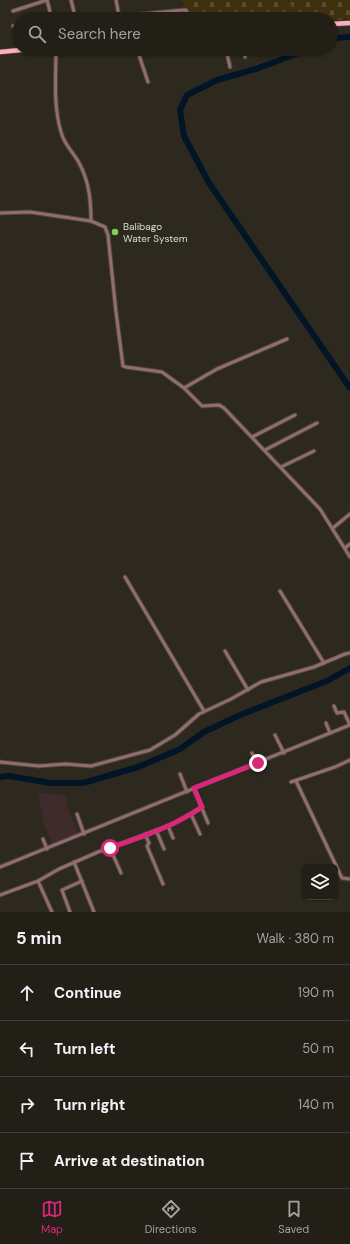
<!DOCTYPE html>
<meta charset="utf-8">
<style>
body{margin:0;font-family:"DM Sans",sans-serif;background:#2e2c24;color:#f1f3f6}
.controls{position:absolute;right:12px;bottom:12px;display:grid;overflow:hidden;border-radius:6px;box-shadow:0 1px 3px #0004}
.controls button{width:36px;height:36px;display:grid;place-items:center;padding:0;border:0;border-bottom:1px solid #3f3d36;background:#221f17;color:#f1f3f6;font:20px sans-serif}
.stop{position:absolute;width:12px;height:12px;margin:-9px;border:3px solid #db2777;border-radius:50%;background:#fff}
.stop.end{background:#db2777;border-color:#fff;box-shadow:0 1px 4px #0008}
.list{margin:0;padding:0;list-style:none}
h2{display:flex;justify-content:space-between;align-items:center;height:52px;margin:0;padding:0 16px;font-size:17px}
h2 small{font-size:13px;font-weight:400;color:#a2a2a1}
.list li{display:grid;grid-template-columns:26px 1fr auto;gap:12px;align-items:center;box-sizing:border-box;height:56px;padding:0 16px;border-top:1px solid #3f3d36}
.list b{display:block;font-size:15px;white-space:nowrap}
.list em{font-size:13px;font-style:normal;color:#a2a2a1}
.icon{flex:none;width:22px;height:22px;fill:none;stroke:currentColor;stroke-width:2;stroke-linecap:round;stroke-linejoin:round}
.map{position:relative;flex:none;width:350px;height:912px;overflow:hidden}
.search{position:absolute;background:#221f17;box-shadow:0 1px 3px #0004;left:12px;right:12px;top:12px;height:44px;display:flex;align-items:center;gap:10px;box-sizing:border-box;padding:0 14px;border-radius:22px;color:#a2a2a1;font-size:15px}
.sheet{height:276px;background:#221f17}
nav{display:flex;justify-content:space-around;align-items:center;box-sizing:border-box;height:56px;border-top:1px solid #3f3d36;background:#221f17;font-size:11px;color:#a2a2a1}
nav a{display:grid;justify-items:center;gap:2px}
nav .on{color:#db2777}
.map>svg:first-child{display:block}
.education{fill:#3f2b2b}
.cemetery{fill:url(#cemetery-stones)}
.lines{fill:none;stroke-linecap:round;stroke-linejoin:round}
.river{stroke:#011526;stroke-width:6}
.minor-casing{stroke:#49453c;stroke-width:5}
.primary-casing{stroke:#49453c;stroke-width:6}
.minor{stroke:#936c72;stroke-width:3}
.primary{stroke:#ffaebb;stroke-width:4.5}
.route{stroke:#db2777;stroke-width:5}
.poi-dot{fill:#86cf4b;stroke:#2d291f;stroke-width:1.5}
.labels{text-anchor:middle;stroke-width:3;stroke-linejoin:round;paint-order:stroke}
.poi-label{font-size:10px;fill:#dddad4;stroke:#2d291f;text-anchor:start}
</style>
<div class="map">
<svg width="350" height="912" viewBox="0 0 350 912">
<defs>
<pattern id="cemetery-stones" width="16" height="16" patternUnits="userSpaceOnUse"><rect width="16" height="16" fill="#3f310e"/><path d="M2 7V4a2 2 0 0 1 4 0v3zM10 15v-3a2 2 0 0 1 4 0v3z" fill="#5a4e30"/></pattern>
</defs>
<rect width="100%" height="100%" fill="#2d291f"/>
<!-- education -->
<path class="education" d="M 40,793 L 66,795 L 68,809 L 78,834 L 52,844 L 44,823 L 38,796 Z"/>
<!-- cemetery -->
<g class="cemetery">
<path d="M 182,0 L 288,0 L 296,19 L 189,19 Z"/>
<path d="M 289,0 L 350,0 L 350,19 L 331,20 L 331,19 L 297,19 Z"/>
</g>
<g class="lines">
<!-- river -->
<g class="river">
<path d="M 331,40 L 335,38 L 350,37"/>
<path d="M 309,49 L 256,69 L 217,80 L 187,95 L 180,110 L 184,136 L 209,183 L 350,388"/>
<path d="M 0,777 L 9,776 L 51,783 L 83,783 L 138,767 L 180,749 L 204,732 L 240,715 L 327,681 L 350,668"/>
</g>
<defs>
<g id="minor">
<path d="M 47,0 L 51,16"/>
<path d="M 71,0 L 74,12 L 73,19"/>
<path d="M 116,0 L 119,16"/>
<path d="M 13,11 L 47,0"/>
<path d="M 40,19 C 49,16 55,14 64,19"/>
<path d="M 88,19 L 184,10 L 186,10 L 189,19"/>
<path d="M 13,26 L 19,25"/>
<path d="M 56,49 C 56,77 53,105 61,132 C 64,144 72,151 78,161 C 89,180 91,200 91,221"/>
<path d="M 137,49 L 148,82"/>
<path d="M 226,49 L 230,67"/>
<path d="M 244,49 L 245,57"/>
<path d="M 0,213 L 30,212 L 91,221 L 105,227 L 108,235 L 116,312 L 123,366 L 126,367 L 162,372 L 184,388 L 202,406 L 219,405 L 224,408 L 320,509 L 350,557"/>
<path d="M 184,388 L 217,369 L 287,339"/>
<path d="M 252,437 L 295,415"/>
<path d="M 265,450 L 317,423"/>
<path d="M 281,467 L 314,451"/>
<path d="M 333,528 L 350,514"/>
<path d="M 345,548 L 350,544"/>
<path d="M 125,577 L 204,711"/>
<path d="M 280,591 L 324,663"/>
<path d="M 225,651 L 248,690"/>
<path d="M 334,706 L 337,713 L 344,712 L 350,725"/>
<path d="M 326,723 L 330,733"/>
<path d="M 275,735 L 284,753"/>
<path d="M 252,753 L 258,763"/>
<path d="M 0,762 L 39,766 L 65,764 L 91,766 L 150,750 L 175,735 L 199,714 L 231,699 L 261,682 L 314,667 L 345,654 L 350,653"/>
<path d="M 180,774 L 187,792"/>
<path d="M 296,781 L 341,876 L 342,878 L 350,879"/>
<path d="M 291,782 L 335,767 L 350,760"/>
<path d="M 194,789 L 208,823"/>
<path d="M 77,814 L 84,834"/>
<path d="M 191,814 L 200,834"/>
<path d="M 168,826 L 173,838"/>
<path d="M 156,830 L 164,849"/>
<path d="M 145,834 L 149,843 L 147,846 L 163,884"/>
<path d="M 43,839 L 47,849"/>
<path d="M 110,848 L 121,873"/>
<path d="M 74,862 L 94,912"/>
<path d="M 0,867 L 350,725"/>
<path d="M 38,881 L 52,912"/>
<path d="M 0,895 L 38,881 L 59,869 L 98,852 L 173,824 L 202,807"/>
<path d="M 70,912 L 62,890 L 82,881"/>
</g>
<g id="primary">
<path d="M 331,24 L 350,23"/>
<path d="M 0,52 L 31,49"/>
</g>
</defs>
<!-- minor casing -->
<use href="#minor" class="minor-casing"/>
<!-- primary casing -->
<use href="#primary" class="primary-casing"/>
<!-- minor -->
<use href="#minor" class="minor"/>
<!-- primary -->
<use href="#primary" class="primary"/>
</g>
<g class="lines">
<!-- route -->
<path class="route" d="M 110,848 C 141,837 175,826 202,807 L 194,788 L 258,763"/>
</g>
<!-- markers -->
<circle class="poi-dot" cx="115" cy="232" r="4"/>
<g class="labels">
<!-- poi labels -->
<g class="poi-label">
<text x="123" y="230">Balibago<tspan x="123" dy="12">Water System</tspan></text>
</g>
</g>
</svg>
<div class="controls">
<button><svg class="icon" aria-label="layers" viewBox="0 0 24 24"><path d="M12 4l9 5-9 5-9-5zM3 14l9 5 9-5"/></svg></button>
</div>
<div class="stop" style="left:110px;top:848px"></div>
<div class="stop end" style="left:258px;top:763px"></div>
<div class="search"><svg class="icon" aria-label="search" viewBox="0 0 24 24"><circle cx="10" cy="10" r="6"/><path d="M15 15l6 6"/></svg>Search here</div>
</div>
<section class="sheet">
<h2>5 min<small>Walk · 380 m</small></h2>
<ul class="list">
<li><svg class="icon" aria-label="ahead" viewBox="0 0 24 24"><path d="M12 20V5M6 11l6-6 6 6"/></svg><div><b>Continue</b></div><em>190 m</em></li>
<li><svg class="icon" aria-label="left" viewBox="0 0 24 24"><path d="M17 20v-9H6M10 6l-5 5 5 5"/></svg><div><b>Turn left</b></div><em>50 m</em></li>
<li><svg class="icon" aria-label="right" viewBox="0 0 24 24"><path d="M7 20v-9h11M14 6l5 5-5 5"/></svg><div><b>Turn right</b></div><em>140 m</em></li>
<li><svg class="icon" aria-label="arrive" viewBox="0 0 24 24"><path d="M6 21V4h12l-3 4 3 4H6"/></svg><div><b>Arrive at destination</b></div></li>
</ul>
</section>
<nav>
<a class="on"><svg class="icon" aria-label="map" viewBox="0 0 24 24"><path d="M3 6l6-2 6 2 6-2v14l-6 2-6-2-6 2zM9 4v14M15 6v14"/></svg>Map</a>
<a><svg class="icon" aria-label="directions" viewBox="0 0 24 24"><path d="M12 3l9 9-9 9-9-9zM9 14v-3h6M13 9l2 2-2 2"/></svg>Directions</a>
<a><svg class="icon" aria-label="saved" viewBox="0 0 24 24"><path d="M7 4h10v16l-5-4-5 4z"/></svg>Saved</a>
</nav>
